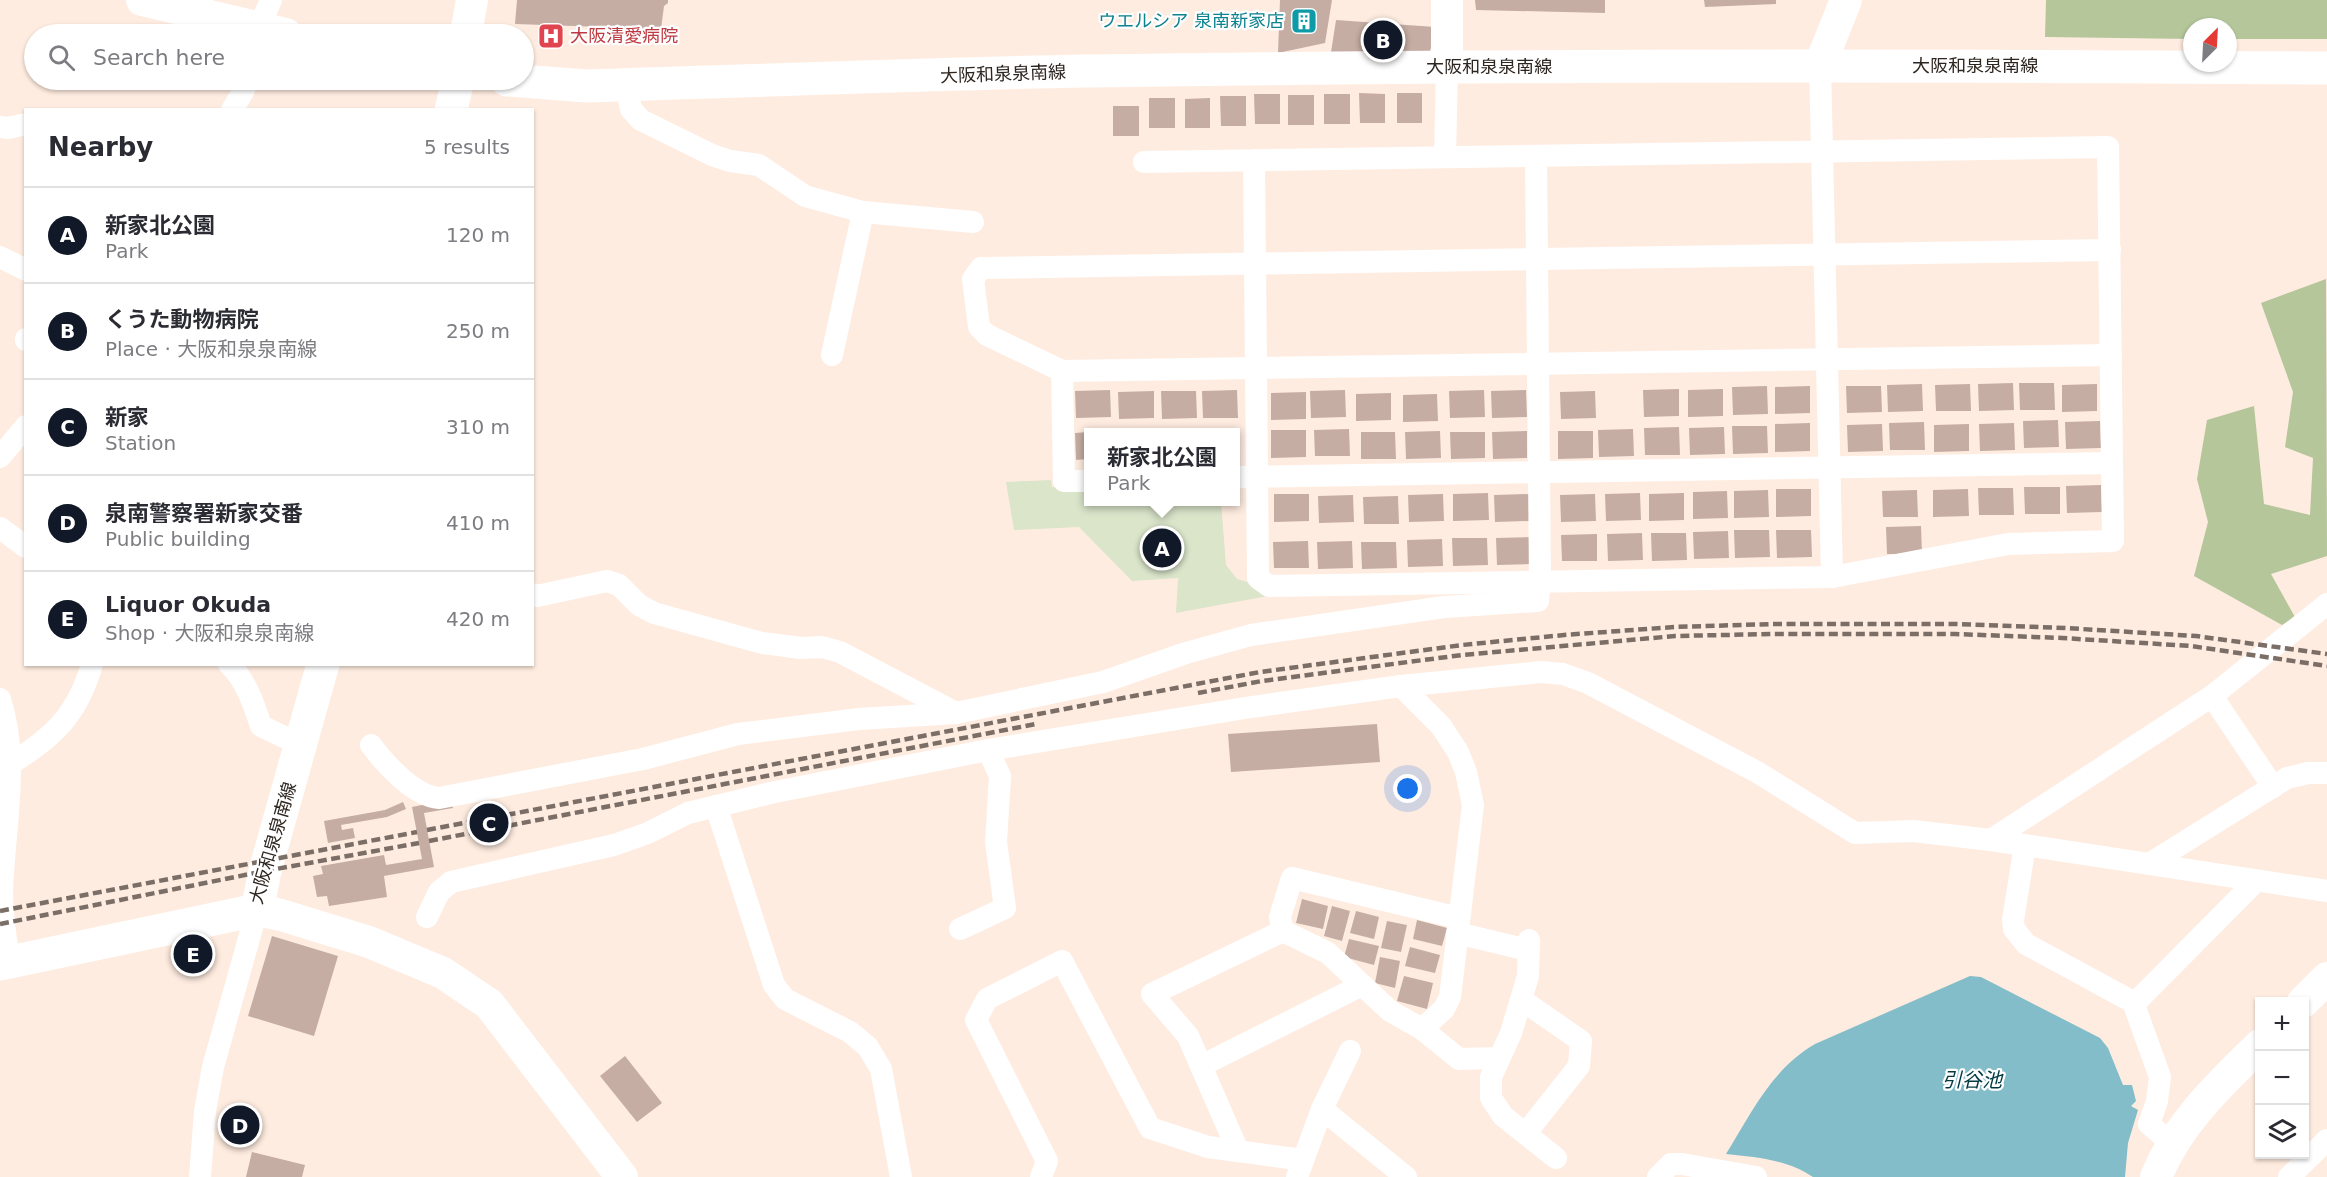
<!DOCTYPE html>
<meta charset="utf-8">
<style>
body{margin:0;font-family:"DejaVu Sans","Noto Sans JP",sans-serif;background:#f2f2f3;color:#2b2b33}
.controls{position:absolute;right:18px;bottom:18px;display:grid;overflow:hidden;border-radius:0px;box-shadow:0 2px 4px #0004}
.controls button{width:54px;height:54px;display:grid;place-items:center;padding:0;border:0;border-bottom:2px solid #e1e1e2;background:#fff;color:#2b2b33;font:30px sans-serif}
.compass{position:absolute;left:2183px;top:18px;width:54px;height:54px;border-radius:50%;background:#fff;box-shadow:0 2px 4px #0004;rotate:24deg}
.you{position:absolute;left:1408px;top:789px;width:21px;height:21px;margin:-15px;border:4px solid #fff;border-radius:50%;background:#1a73e8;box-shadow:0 0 0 9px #1a73e833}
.badge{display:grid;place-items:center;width:39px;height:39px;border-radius:50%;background:#111827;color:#fff;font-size:20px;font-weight:700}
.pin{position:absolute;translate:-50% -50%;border:3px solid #fff;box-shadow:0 2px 6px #0006}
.popup{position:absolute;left:1084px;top:428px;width:156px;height:78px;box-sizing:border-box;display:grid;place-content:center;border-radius:0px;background:#fff;filter:drop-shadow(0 2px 4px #0005);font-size:20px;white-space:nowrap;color:#7c7c81}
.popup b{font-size:22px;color:#2b2b33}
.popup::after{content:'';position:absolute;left:50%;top:100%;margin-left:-12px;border:12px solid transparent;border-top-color:#fff}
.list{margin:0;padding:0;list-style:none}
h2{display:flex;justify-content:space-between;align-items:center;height:78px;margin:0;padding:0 24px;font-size:26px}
h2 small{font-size:20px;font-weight:400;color:#7c7c81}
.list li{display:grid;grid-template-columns:39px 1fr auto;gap:18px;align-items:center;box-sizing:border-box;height:96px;padding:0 24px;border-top:2px solid #e1e1e2}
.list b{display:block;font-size:22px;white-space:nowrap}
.list p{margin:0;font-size:20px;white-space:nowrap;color:#7c7c81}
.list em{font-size:20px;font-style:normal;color:#7c7c81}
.icon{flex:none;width:33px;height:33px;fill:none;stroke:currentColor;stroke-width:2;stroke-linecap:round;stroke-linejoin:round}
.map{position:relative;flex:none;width:2327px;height:1177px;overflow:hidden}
.search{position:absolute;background:#fff;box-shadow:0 2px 4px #0004;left:24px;top:24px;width:510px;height:66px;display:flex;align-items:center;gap:15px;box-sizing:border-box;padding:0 21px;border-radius:33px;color:#7c7c81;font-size:22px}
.panel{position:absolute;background:#fff;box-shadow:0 2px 4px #0004;left:24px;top:108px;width:510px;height:558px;border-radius:0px}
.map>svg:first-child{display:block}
.green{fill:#dae5ca}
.forest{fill:#b4c69a}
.water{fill:#82bdc9}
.building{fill:#c5ada3}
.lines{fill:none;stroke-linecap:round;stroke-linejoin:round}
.street{stroke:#fff;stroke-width:22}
.secondary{stroke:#fff;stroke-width:32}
.primary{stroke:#fff;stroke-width:33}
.rail{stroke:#7a6e66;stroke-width:4.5;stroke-dasharray:9 4.5;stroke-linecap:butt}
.labels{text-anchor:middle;stroke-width:4.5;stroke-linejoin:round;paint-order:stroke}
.culture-label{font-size:18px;fill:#0d838f;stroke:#fefefe;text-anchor:end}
.health-label{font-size:18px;fill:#be3a42;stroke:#fefefe;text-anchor:start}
.street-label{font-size:18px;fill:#2d251f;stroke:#fefefe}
.water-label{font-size:20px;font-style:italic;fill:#003942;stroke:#fefefe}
</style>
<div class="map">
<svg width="2327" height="1177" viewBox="0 0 2327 1177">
<rect width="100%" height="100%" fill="#ffece0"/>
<!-- green -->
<path class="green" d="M 1051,480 L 1052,487 L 1088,487 L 1088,502 L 1221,502 L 1226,565 L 1237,579 L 1284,593 L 1176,613 L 1178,578 L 1132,581 L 1079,527 L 1014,530 L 1006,482 Z"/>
<!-- forest -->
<g class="forest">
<path d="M 2046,0 L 2327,0 L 2327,39 L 2228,39 L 2228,27 L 2192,27 L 2192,39 L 2045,37 Z"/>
<path d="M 2326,279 L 2327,556 L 2271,574 L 2295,617 L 2282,625 L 2194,576 L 2208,522 L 2197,479 L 2207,420 L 2254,406 L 2264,504 L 2310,515 L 2313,458 L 2285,447 L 2293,392 L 2261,303 Z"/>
</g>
<!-- water -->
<path class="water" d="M 1970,976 L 1981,977 L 2100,1038 L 2108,1048 L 2123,1085 L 2132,1085 L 2136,1101 L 2131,1106 L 2138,1110 L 2128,1143 L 2125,1177 L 1813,1177 C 1788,1160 1757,1157 1726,1154 C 1752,1112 1771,1070 1815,1044 Z"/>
<!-- building -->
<g class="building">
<path d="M 517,0 L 668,0 L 668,3 L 664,6 L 661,29 L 515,24 Z"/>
<path d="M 1280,0 L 1332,0 L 1325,43 L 1278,53 Z"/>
<path d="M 1475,0 L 1605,0 L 1605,13 L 1476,10 Z"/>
<path d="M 1704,0 L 1776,0 L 1776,4 L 1705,7 Z"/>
<path d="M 1336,20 L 1435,27 L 1430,52 L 1331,52 Z"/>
<path d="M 1359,93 L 1385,94 L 1385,123 L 1360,123 Z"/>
<rect x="1397" y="93" width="25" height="30"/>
<path d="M 1254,94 L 1280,94 L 1280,124 L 1255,124 Z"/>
<rect x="1324" y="94" width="26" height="30"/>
<rect x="1288" y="95" width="26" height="30"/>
<path d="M 1220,96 L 1246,96 L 1246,126 L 1221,126 Z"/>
<rect x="1149" y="98" width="26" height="30"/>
<path d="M 1210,98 L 1210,128 L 1185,128 L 1185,99 Z"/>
<rect x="1113" y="106" width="26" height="30"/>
<path d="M 2013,383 L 2014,410 L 1979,411 L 1978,384 Z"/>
<path d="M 2019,383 L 2054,383 L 2055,410 L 2020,410 Z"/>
<path d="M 1922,384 L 1923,411 L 1888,412 L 1887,385 Z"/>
<path d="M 1970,384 L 1971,411 L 1936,411 L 1935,385 Z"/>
<path d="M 2097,384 L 2097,411 L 2062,412 L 2062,385 Z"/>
<path d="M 1767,386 L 1768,414 L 1733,415 L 1732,387 Z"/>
<path d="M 1810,386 L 1810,413 L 1775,414 L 1775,387 Z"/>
<path d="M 1846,386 L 1881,386 L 1882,412 L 1847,413 Z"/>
<path d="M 1679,389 L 1679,416 L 1644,417 L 1643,390 Z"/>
<path d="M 1723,389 L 1723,416 L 1688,417 L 1688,390 Z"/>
<path d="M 1110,390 L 1111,417 L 1076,418 L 1075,391 Z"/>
<path d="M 1237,390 L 1238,418 L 1203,418 L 1202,391 Z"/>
<path d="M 1345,390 L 1346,417 L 1311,418 L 1310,391 Z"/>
<path d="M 1484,390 L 1485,417 L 1450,418 L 1449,391 Z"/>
<path d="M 1526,390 L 1527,417 L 1492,418 L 1491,391 Z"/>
<path d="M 1154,391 L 1154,418 L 1119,419 L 1118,392 Z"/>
<path d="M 1161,391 L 1196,391 L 1197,418 L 1162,419 Z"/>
<path d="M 1595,391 L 1596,418 L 1561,419 L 1560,392 Z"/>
<path d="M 1306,392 L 1306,419 L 1271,420 L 1271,393 Z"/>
<path d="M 1391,393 L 1391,420 L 1356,421 L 1356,394 Z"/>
<path d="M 1437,394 L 1438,421 L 1403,422 L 1403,395 Z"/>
<path d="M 2058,420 L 2059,447 L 2024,448 L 2023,421 Z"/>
<path d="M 2100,421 L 2101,448 L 2066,449 L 2065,422 Z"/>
<path d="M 1924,422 L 1925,450 L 1890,450 L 1889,423 Z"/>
<path d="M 1810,423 L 1810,451 L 1775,452 L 1775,424 Z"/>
<path d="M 2014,423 L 2015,450 L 1980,451 L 1979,424 Z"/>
<path d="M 1882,424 L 1883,451 L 1848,452 L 1847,425 Z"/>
<path d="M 1969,424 L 1969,451 L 1934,452 L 1934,425 Z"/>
<path d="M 1732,426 L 1767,426 L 1768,453 L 1733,454 Z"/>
<path d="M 1679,427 L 1680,455 L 1645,455 L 1644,428 Z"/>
<path d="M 1724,427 L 1725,454 L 1690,455 L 1689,428 Z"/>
<path d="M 1349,429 L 1350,456 L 1315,456 L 1314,430 Z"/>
<path d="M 1633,429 L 1634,456 L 1599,457 L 1598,430 Z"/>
<path d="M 1271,430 L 1306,430 L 1306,457 L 1271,458 Z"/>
<path d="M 1440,431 L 1441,458 L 1406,459 L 1405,432 Z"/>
<path d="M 1527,431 L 1527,458 L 1493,459 L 1492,432 Z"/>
<path d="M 1558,431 L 1593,431 L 1593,458 L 1558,459 Z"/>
<path d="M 1088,432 L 1088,459 L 1076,460 L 1075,433 Z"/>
<path d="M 1361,432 L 1395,432 L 1396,459 L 1361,459 Z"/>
<path d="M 1450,432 L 1485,432 L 1485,458 L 1451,459 Z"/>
<path d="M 2101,485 L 2102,512 L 2067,513 L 2066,486 Z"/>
<path d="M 2024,487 L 2060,487 L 2060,514 L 2025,514 Z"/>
<path d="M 1978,488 L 2013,488 L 2014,515 L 1979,515 Z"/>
<path d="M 1776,489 L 1811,489 L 1811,516 L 1776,517 Z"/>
<path d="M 1968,489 L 1969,516 L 1933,517 L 1933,490 Z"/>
<path d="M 1768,490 L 1769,517 L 1734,518 L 1734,491 Z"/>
<path d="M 1917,490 L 1918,517 L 1883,517 L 1882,491 Z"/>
<path d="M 1727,491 L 1728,518 L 1693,519 L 1693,492 Z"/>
<path d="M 1488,493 L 1489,520 L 1453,521 L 1453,494 Z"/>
<path d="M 1640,493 L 1641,520 L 1606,521 L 1605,494 Z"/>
<path d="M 1684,493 L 1684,520 L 1649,521 L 1649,494 Z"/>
<path d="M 1274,494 L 1309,494 L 1309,521 L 1274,522 Z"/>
<path d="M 1443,494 L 1444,521 L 1409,522 L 1408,495 Z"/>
<path d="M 1530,494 L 1530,521 L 1495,522 L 1494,495 Z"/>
<path d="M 1595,494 L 1596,521 L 1561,522 L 1560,495 Z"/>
<path d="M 1353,495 L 1354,522 L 1319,523 L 1318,496 Z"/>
<path d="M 1398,496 L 1399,524 L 1364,524 L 1363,497 Z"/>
<path d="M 1921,526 L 1922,554 L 1887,554 L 1886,527 Z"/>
<path d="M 1734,530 L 1769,530 L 1770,557 L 1735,558 Z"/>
<path d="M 1776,530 L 1811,530 L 1812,557 L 1777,558 Z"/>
<path d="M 1728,531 L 1729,558 L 1694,559 L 1693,532 Z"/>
<path d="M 1642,533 L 1643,560 L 1608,561 L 1607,534 Z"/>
<path d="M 1651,533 L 1686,533 L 1687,560 L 1652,561 Z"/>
<path d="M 1597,534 L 1597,561 L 1562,561 L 1561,535 Z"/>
<path d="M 1531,537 L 1531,564 L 1497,565 L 1496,538 Z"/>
<path d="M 1452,538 L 1487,538 L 1488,565 L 1453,566 Z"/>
<path d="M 1442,539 L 1443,566 L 1408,567 L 1407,540 Z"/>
<path d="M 1308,541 L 1309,568 L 1274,568 L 1273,542 Z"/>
<path d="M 1352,541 L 1353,568 L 1318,569 L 1317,542 Z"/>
<path d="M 1361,542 L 1396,542 L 1397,568 L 1362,569 Z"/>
<path d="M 1377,724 L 1380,762 L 1231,772 L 1228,734 Z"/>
<path d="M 452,799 L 453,808 L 424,813 L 434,867 L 384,876 L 387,897 L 329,906 L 327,896 L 317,897 L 313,876 L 323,874 L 321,866 L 384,855 L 386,865 L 422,859 L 412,807 Z"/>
<path d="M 403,802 L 406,809 L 387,817 L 341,825 L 342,830 L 353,828 L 355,838 L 328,843 L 324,821 L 385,810 Z"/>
<path d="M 1302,899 L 1328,906 L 1323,929 L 1296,923 Z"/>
<path d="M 1332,906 L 1350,911 L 1342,941 L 1324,936 Z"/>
<path d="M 1356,911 L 1379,917 L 1374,939 L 1350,933 Z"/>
<path d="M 1417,920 L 1447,928 L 1442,946 L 1413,939 Z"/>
<path d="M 1387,921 L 1407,925 L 1401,952 L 1381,948 Z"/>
<path d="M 272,936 L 338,956 L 314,1036 L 248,1016 Z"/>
<path d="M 1349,939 L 1379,946 L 1374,965 L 1344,957 Z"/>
<path d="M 1410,947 L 1440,955 L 1435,973 L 1405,966 Z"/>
<path d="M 1380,957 L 1400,961 L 1395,988 L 1375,983 Z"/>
<path d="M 1404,976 L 1433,983 L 1427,1009 L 1397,1001 Z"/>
<path d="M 625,1056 L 662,1103 L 637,1122 L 600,1076 Z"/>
<path d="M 252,1152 L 305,1165 L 302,1177 L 246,1177 Z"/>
</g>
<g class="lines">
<!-- street -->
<g class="street">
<path d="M 256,34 L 271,0"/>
<path d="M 1820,65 L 1832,577"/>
<path d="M 626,85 L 631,109 L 641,120 L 712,155 L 730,161 L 759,165 L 805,196 L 863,212 L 973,222"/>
<path d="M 232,110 L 244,90 L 246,80"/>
<path d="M 0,127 L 8,128 L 26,124"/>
<path d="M 1445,157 L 1447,67"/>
<path d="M 1144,162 L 2108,147 L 2113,541 L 2008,544 L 1832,577 L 1269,586 L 1258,578 L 1254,160"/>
<path d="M 2110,250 L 981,268 L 973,279 L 979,327 L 987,335 L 1062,371 L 2111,355"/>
<path d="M 0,257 L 26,270"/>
<path d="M 26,339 L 26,340"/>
<path d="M 832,355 L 863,212"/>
<path d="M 1062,371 L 1064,481 L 1088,481"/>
<path d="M 0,457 L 26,426"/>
<path d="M 1236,477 L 2112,463"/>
<path d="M 0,528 L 26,547"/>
<path d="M 532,594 L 537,596 L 607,581 L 619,585 L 639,605 L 654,613 L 762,643 L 801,648 L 822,647 L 840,652 L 956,713"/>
<path d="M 229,664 C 246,680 254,705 261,726 L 301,745"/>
<path d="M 1401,686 L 1441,726 L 1458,752 L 1466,772 L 1473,805 L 1450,997 L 1444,1009 L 1422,1029"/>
<path d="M 2212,696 L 2273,787"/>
<path d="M 0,699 C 20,762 4,828 2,892 C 2,915 6,939 9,962"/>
<path d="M 371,745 C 386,765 414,796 439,798 L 643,759 L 738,734 L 859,719 L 956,713 L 1103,682 L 1186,653 L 1251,635 L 1444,607 L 1538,601 L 1540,581 L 1536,156"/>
<path d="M 10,764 C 53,738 78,714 92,664"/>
<path d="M 716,806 L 774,985 L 785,999 L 850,1032 L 868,1047 L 881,1069 L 901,1177"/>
<path d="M 1991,840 L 2212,696 L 2327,604"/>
<path d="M 2025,845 L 2013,920 L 2014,929 L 2026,944 L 2133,1002 L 2160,1077 L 2157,1101 L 2149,1124 L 2172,1144"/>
<path d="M 2149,864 L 2287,778 L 2308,773 L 2327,773"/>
<path d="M 427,917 L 439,892 L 451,882 L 614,845 L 648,833 L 688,813 L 775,792 L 988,750 L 1245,708 L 1401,686 L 1541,672 L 1563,674 L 1588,683 L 1757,772 L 1855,833 L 1913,831 L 1991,840 L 2327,891"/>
<path d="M 960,929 L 1005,908 L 996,842 L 1000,776 L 988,750"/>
<path d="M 1283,931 L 1280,917 L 1292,878 L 1459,918"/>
<path d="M 1457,933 L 1528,950"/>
<path d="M 1529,940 L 1528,976 L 1511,1033 L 1491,1077 L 1491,1098 L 1503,1116 L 1556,1158"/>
<path d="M 1522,1000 L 1581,1041 L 1579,1066 L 1526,1133"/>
<path d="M 2134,1004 L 2256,881"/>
<path d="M 1201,1066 L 1362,985"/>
<path d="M 1322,1109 L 1406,1177"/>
<path d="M 1238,1151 L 1188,1036 L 1152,994 L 1283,931 L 1328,953 L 1390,1011 L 1422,1029 L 1459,1059 L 1498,1058"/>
<path d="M 200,1177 L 205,1111 L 213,1067 L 257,910"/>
<path d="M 1041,1177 L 1047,1161 L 976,1020 L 987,999 L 1062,961 L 1150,1128 L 1208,1147 L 1303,1160"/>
<path d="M 1297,1177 L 1322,1109 L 1350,1051"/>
<path d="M 1658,1177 L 1671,1164 L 1682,1164 L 1756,1177"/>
<path d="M 2289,1177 L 2327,1140"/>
</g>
<!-- secondary -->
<g class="secondary">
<path d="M 142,0 L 286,34"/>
<path d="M 1447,0 L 1447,67"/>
<path d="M 466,34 L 472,0"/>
<path d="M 1820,65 L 1846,0"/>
<path d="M 257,910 L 281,915 L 369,942 L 443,973 L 489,1004 L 622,1177"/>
<path d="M 2303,1002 L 2327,978"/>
<path d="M 2156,1177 C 2178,1123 2219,1085 2260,1045"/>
</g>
<!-- primary -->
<g class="primary">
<path d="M 507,80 L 587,86 C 753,81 919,74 1086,71 C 1499,65 1913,65 2327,68"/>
<path d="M 451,110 L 458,80"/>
<path d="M 0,964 L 257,910 L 265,871 L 323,664"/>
</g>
<!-- rail -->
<g class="rail">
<path d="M 1198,693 L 1262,681 L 1462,655 L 1675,636 L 1774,634 L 1955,634 L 2062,638 L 2191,646 L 2327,666"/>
<path d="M 427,830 L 1260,672 L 1462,645 L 1564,635 L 1674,627 L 1773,624 L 1955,624 L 2065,628 L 2196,636 L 2327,654"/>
<path d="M 429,841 L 1036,724"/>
<path d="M 0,911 L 417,832"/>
<path d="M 0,924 L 265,871 L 419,843"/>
</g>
</g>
<!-- icons -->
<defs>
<symbol id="building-square" viewBox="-11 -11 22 22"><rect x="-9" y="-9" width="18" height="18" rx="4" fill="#0f9aa8" stroke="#fefefe"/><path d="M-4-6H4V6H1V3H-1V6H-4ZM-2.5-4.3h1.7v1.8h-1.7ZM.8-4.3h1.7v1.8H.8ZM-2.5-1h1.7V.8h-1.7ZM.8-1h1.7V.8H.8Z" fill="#fff"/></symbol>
<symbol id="hospital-square" viewBox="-11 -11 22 22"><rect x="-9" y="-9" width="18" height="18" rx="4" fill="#e0444e" stroke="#fefefe"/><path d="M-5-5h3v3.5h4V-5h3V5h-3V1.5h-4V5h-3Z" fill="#fff"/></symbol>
</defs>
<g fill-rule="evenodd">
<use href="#building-square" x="1289" y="6" width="30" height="30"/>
<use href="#hospital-square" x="536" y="21" width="30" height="30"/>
</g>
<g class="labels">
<!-- culture labels -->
<g class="culture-label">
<text x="1284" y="27">ウエルシア 泉南新家店</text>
</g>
<!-- health labels -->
<g class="health-label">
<text x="570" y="42">大阪清愛病院</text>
</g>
<!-- street labels -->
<g class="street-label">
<text x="1975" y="72">大阪和泉泉南線</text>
<text x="1489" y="73">大阪和泉泉南線</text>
<text transform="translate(1003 74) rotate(-2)" y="6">大阪和泉泉南線</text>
<text transform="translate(273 843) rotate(-74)" y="6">大阪和泉泉南線</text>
</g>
<!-- water labels -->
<g class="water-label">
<text x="1972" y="1087">引谷池</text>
</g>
</g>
</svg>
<div class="controls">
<button>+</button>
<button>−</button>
<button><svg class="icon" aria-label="layers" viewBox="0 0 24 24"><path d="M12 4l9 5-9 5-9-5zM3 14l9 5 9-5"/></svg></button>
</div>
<svg class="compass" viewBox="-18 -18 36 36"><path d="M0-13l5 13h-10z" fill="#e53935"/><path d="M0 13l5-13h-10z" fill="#7c7c81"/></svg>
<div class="you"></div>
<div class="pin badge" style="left:1162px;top:548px">A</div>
<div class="popup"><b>新家北公園</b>Park</div>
<div class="pin badge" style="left:1383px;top:40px">B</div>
<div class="pin badge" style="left:489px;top:823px">C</div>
<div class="pin badge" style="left:240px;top:1125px">D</div>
<div class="pin badge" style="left:193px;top:954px">E</div>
<div class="search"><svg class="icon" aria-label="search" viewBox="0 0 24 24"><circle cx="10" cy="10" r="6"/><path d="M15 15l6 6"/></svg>Search here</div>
<section class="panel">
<h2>Nearby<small>5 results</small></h2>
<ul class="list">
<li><span class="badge">A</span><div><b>新家北公園</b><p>Park</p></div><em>120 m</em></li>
<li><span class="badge">B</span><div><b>くうた動物病院</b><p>Place · 大阪和泉泉南線</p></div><em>250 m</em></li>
<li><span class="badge">C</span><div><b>新家</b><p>Station</p></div><em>310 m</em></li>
<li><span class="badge">D</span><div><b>泉南警察署新家交番</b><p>Public building</p></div><em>410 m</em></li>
<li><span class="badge">E</span><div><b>Liquor Okuda</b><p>Shop · 大阪和泉泉南線</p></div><em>420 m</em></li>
</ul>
</section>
</div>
